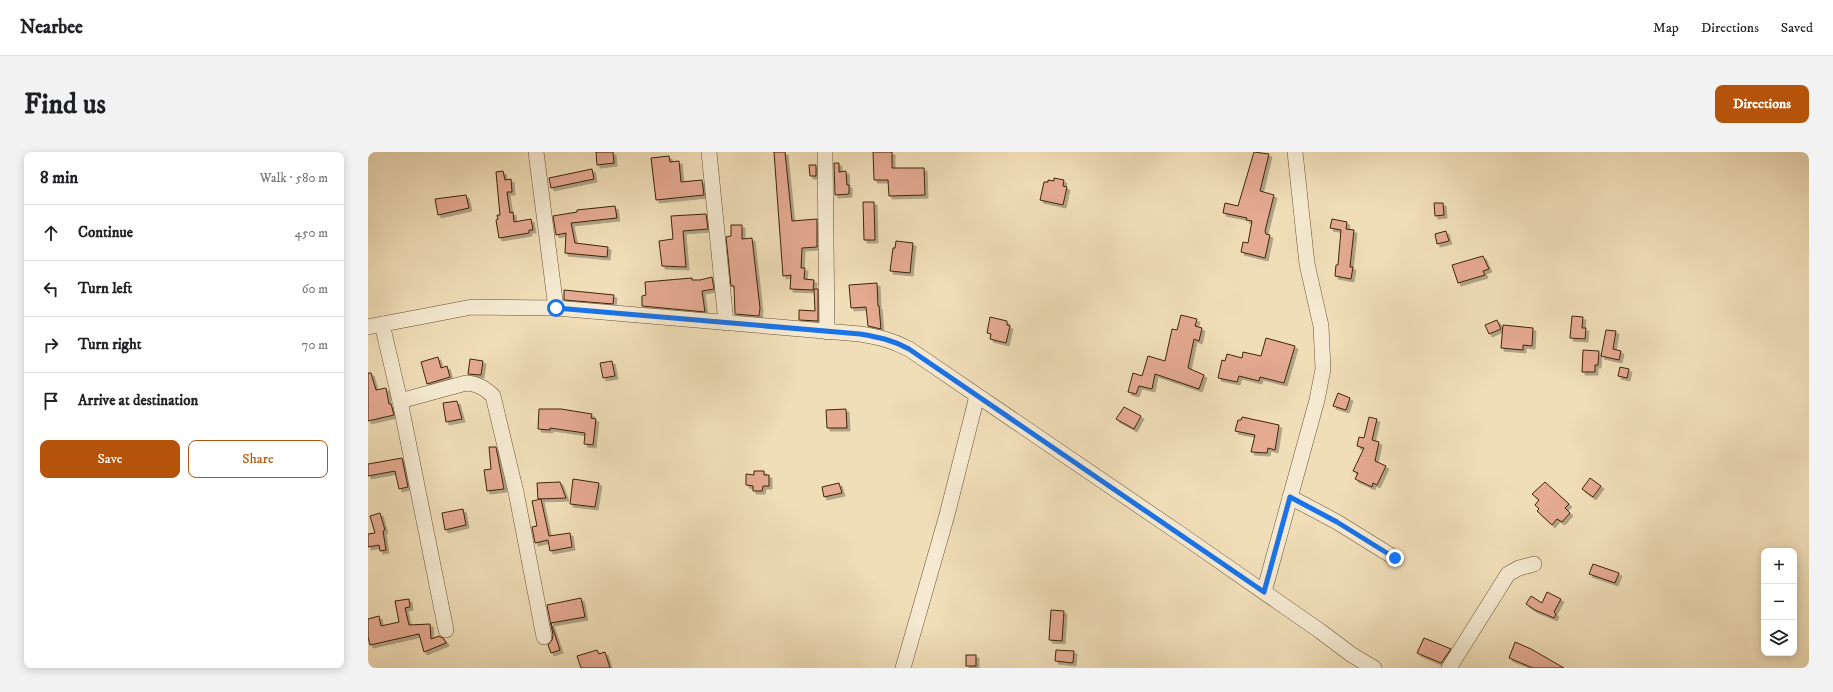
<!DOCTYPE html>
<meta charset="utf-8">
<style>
body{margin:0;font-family:"IM FELL DW Pica",serif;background:#f2f2f2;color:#202124}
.controls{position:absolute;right:12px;bottom:12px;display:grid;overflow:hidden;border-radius:8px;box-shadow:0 2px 10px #0003}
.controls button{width:36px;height:36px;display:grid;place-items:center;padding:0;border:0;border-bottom:1px solid #e0e0e0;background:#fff;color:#202124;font:20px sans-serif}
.stop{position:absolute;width:12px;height:12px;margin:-9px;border:3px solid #1a73e8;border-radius:50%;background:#fff}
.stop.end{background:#1a73e8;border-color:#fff;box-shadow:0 1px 4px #0008}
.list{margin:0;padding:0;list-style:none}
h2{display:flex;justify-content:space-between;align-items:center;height:52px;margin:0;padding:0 16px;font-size:17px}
h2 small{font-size:13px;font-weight:400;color:#757577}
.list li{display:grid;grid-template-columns:26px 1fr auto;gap:12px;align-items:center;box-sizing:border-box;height:56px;padding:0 16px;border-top:1px solid #e0e0e0}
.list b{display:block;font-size:15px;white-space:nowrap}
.list em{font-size:13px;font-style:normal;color:#757577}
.actions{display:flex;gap:8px;padding:12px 16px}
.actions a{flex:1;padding:9px 0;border:1px solid #b45309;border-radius:8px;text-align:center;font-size:14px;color:#b45309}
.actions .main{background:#b45309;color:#fff}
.icon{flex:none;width:22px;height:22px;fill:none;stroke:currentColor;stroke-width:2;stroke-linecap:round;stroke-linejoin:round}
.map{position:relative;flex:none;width:1441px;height:516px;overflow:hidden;border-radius:8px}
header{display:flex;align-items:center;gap:24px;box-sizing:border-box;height:56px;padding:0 20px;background:#fff;border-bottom:1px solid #e0e0e0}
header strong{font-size:19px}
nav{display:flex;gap:22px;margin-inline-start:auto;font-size:14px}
.intro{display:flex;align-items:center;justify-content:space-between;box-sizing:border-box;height:96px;padding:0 24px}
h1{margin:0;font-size:28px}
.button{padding:10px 18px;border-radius:8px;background:#b45309;color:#fff;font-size:14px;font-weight:700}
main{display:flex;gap:24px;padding:0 24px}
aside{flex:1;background:#fff;border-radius:8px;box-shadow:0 2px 10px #0003}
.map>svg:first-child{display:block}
.building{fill:#e5aa92;stroke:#3d240a;filter:url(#shadow)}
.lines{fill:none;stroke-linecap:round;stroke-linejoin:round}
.minor-casing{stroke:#6a5236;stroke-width:16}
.minor{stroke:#f5ead1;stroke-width:15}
.route{stroke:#1a73e8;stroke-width:5}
</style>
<header>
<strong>Nearbee</strong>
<nav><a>Map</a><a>Directions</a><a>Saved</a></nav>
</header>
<div class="intro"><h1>Find us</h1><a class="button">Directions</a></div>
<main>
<aside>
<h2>8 min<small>Walk · 580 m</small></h2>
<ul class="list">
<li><svg class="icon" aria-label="ahead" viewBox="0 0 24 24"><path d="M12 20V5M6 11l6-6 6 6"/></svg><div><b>Continue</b></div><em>450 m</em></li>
<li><svg class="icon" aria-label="left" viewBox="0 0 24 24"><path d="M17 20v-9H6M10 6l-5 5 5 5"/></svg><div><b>Turn left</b></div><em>60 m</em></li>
<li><svg class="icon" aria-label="right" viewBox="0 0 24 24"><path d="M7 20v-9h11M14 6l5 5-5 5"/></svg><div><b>Turn right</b></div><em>70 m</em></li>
<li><svg class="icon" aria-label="arrive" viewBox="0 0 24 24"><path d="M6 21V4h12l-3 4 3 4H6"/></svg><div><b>Arrive at destination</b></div></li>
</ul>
<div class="actions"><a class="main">Save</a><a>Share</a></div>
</aside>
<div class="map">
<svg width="1441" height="516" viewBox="0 0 1441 516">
<defs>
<filter id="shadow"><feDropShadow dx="3" dy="3" stdDeviation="0" flood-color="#0004"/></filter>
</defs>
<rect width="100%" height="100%" fill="#f0deb8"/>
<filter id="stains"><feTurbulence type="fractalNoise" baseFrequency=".005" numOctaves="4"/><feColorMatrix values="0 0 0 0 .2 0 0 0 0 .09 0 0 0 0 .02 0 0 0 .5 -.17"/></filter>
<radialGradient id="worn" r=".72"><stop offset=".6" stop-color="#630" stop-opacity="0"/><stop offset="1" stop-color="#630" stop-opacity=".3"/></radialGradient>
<!-- building -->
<g class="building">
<path d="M 228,0 L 245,0 L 246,11 L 229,13 Z"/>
<path d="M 406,0 L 417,0 L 424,69 L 449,67 L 449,95 L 434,96 L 433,116 L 437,116 L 436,127 L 446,128 L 445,138 L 422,137 L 423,123 L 415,124 Z"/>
<path d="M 505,0 L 524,0 L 524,16 L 556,16 L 557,43 L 521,44 L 520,28 L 506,28 Z"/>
<path d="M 886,0 L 901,2 L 892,39 L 906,43 L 897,79 L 898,82 L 902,83 L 897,106 L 873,100 L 875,90 L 880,91 L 884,69 L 878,68 L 879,66 L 855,61 L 857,51 L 870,54 Z"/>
<path d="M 301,4 L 302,10 L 311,9 L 313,30 L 334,28 L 336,43 L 288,48 L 283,6 Z"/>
<path d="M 466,11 L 471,11 L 471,20 L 478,19 L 479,33 L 481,33 L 481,42 L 467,43 Z"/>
<path d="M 441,13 L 448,13 L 448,24 L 442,24 Z"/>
<path d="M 224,17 L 226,27 L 183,36 L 181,26 Z"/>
<path d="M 135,19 L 137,28 L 143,27 L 144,40 L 139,40 L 142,61 L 145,60 L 146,70 L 163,67 L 165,78 L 161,78 L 161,81 L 131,86 L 128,68 L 130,67 L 129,63 L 132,63 L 128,20 Z"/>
<path d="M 686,26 L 696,28 L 695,34 L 699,35 L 695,53 L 672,48 L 676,30 L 680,30 L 680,28 L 686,29 Z"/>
<path d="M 98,43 L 101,56 L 70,63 L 67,47 Z"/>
<path d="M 495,50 L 506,50 L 507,88 L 496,88 Z"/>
<path d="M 1066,51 L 1075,51 L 1076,63 L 1067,64 Z"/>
<path d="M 247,54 L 249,66 L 203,71 L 207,91 L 240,95 L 239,105 L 197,101 L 198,81 L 188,83 L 185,64 L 209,60 L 209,58 Z"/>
<path d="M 338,62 L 340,77 L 315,79 L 318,115 L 294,114 L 291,89 L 305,87 L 303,64 Z"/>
<path d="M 964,67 L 979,70 L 978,77 L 986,78 L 982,115 L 985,115 L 983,127 L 967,124 L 968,113 L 970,113 L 973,78 L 962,76 Z"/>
<path d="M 363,73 L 374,73 L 374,87 L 384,86 L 392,156 L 391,164 L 367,162 L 366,134 L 363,134 L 358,85 L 363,84 Z"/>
<path d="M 1078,79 L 1081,89 L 1069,92 L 1067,82 Z"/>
<path d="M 528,89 L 545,91 L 542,121 L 522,119 L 525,96 L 527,96 Z"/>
<path d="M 1115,104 L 1121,117 L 1115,119 L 1117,123 L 1090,131 L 1084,113 Z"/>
<path d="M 344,125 L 346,137 L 334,139 L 337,160 L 274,154 L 274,144 L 278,143 L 277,130 L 324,126 L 324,128 L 332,128 Z"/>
<path d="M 509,131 L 510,154 L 511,154 L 513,177 L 500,174 L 498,155 L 483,156 L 481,133 Z"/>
<path d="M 446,137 L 450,137 L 450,169 L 431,168 L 431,158 L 447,159 Z"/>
<path d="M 196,138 L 246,143 L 245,152 L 196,148 Z"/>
<path d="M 813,163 L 829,167 L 827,174 L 834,176 L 831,189 L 826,187 L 820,216 L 836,223 L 831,237 L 787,222 L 784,237 L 771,234 L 768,242 L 760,240 L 765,221 L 774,224 L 780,204 L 797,209 L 804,177 L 809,178 Z"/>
<path d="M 1204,164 L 1215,165 L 1214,176 L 1218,176 L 1217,187 L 1202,186 Z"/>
<path d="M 622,165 L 639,169 L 639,173 L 642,174 L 638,191 L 622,187 L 623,182 L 619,181 Z"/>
<path d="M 1129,168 L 1133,177 L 1121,182 L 1117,173 Z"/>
<path d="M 1135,173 L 1165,176 L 1164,194 L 1155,193 L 1155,198 L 1133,196 Z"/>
<path d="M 1238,178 L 1248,179 L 1245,197 L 1253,199 L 1251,208 L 1233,204 Z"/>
<path d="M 898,186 L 927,194 L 916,231 L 892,225 L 891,229 L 871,224 L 869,230 L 850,226 L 854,208 L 857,209 L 859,202 L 874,206 L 875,200 L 893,204 Z"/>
<path d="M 1215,198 L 1231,199 L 1230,213 L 1227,213 L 1227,220 L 1214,220 Z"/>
<path d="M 70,205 L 73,216 L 79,214 L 82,225 L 59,232 L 53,210 Z"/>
<path d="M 102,207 L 115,209 L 113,223 L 100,222 Z"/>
<path d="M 244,209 L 247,224 L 235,226 L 232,211 Z"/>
<path d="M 1252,215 L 1261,217 L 1259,226 L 1250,224 Z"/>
<path d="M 0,221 L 3,221 L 8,238 L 18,236 L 21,252 L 23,252 L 26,263 L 0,269 Z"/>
<path d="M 970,241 L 982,246 L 978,258 L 965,254 Z"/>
<path d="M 89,249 L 94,267 L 78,270 L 75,251 Z"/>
<path d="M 756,255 L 773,264 L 766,277 L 748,267 Z"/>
<path d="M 171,257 L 193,257 L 224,262 L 223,266 L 228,267 L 225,293 L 216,292 L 217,281 L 182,276 L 182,278 L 170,277 Z"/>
<path d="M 478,257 L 479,276 L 459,276 L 458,258 Z"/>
<path d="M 874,265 L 911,273 L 907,298 L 900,296 L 899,301 L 883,300 L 887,283 L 867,279 L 870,268 L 873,268 Z"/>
<path d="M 1001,265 L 1009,267 L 1004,288 L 1011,290 L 1007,309 L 1018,314 L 1009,333 L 1005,331 L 1004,335 L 987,327 L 990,321 L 985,319 L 996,296 L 989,294 L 991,285 L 996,286 Z"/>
<path d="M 121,295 L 128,295 L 136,337 L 119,339 L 116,318 L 123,317 Z"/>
<path d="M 34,306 L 40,335 L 31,337 L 27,319 L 0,324 L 0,312 Z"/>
<path d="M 386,319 L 396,319 L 396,323 L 401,323 L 401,334 L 395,334 L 394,339 L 385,339 L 385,334 L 378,333 L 378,322 L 386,323 Z"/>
<path d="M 1222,326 L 1233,334 L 1225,345 L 1214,337 Z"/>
<path d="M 205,327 L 231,331 L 227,355 L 202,352 Z"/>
<path d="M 192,330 L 198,346 L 170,347 L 169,331 Z"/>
<path d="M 1177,330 L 1201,352 L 1197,356 L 1202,361 L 1194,370 L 1189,367 L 1184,373 L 1169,359 L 1171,357 L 1167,353 L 1171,348 L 1164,342 Z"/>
<path d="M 471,331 L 474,341 L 456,345 L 454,335 Z"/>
<path d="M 173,347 L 181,384 L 202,381 L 204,395 L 182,399 L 180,388 L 167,391 L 164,375 L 169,374 L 164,349 Z"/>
<path d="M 95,357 L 98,373 L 77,378 L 74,361 Z"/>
<path d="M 12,361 L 17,378 L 15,379 L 18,398 L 12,399 L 11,393 L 0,395 L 0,382 L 7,381 L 2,364 Z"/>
<path d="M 1225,412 L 1251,421 L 1247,431 L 1221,422 Z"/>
<path d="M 1179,440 L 1193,447 L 1186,460 L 1188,462 L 1186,466 L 1167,458 L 1158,452 L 1163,444 L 1174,451 Z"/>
<path d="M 213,446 L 217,465 L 183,471 L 192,498 L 183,501 L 180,493 L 184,488 L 185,483 L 179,453 Z"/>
<path d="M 41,447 L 42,455 L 37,456 L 41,473 L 62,472 L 63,487 L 71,484 L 76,487 L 78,491 L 56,500 L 51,482 L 2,493 L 0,485 L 0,467 L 11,464 L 13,474 L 31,470 L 27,449 Z"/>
<path d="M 683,458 L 696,459 L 694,489 L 681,488 Z"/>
<path d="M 1056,486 L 1083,497 L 1073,511 L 1049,501 Z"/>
<path d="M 1147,490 L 1163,497 L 1196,516 L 1165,516 L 1141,506 Z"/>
<path d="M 229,498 L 231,502 L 237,500 L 242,516 L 213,516 L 209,504 Z"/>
<path d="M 688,498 L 706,499 L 705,511 L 687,509 Z"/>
<rect x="598" y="503" width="10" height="11"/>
</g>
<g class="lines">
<defs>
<g id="minor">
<path d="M 168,0 L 188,156"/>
<path d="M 341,0 L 358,171"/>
<path d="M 457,0 L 459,180"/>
<path d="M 14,172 L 32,249 L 78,478"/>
<path d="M 0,175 L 104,155 L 188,156 L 492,182 C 510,185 524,188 541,197 L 811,381 L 952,479 L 984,503 L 1006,516"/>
<path d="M 32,249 L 98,231 C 110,232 117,236 125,244 L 148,340 L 176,485"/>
<path d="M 922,345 L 969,370 L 1027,406"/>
<path d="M 896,440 L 949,248 L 955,217 L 953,174 L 939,112 L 927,0"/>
<path d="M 535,516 L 579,363 L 609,244"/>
<path d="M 1081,516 L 1140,422 L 1151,416 L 1166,412"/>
</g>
</defs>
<!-- minor casing -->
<use href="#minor" class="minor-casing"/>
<!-- minor -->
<use href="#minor" class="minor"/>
</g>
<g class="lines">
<!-- route -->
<path class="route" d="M 188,156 L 492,182 C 510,185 525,188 541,197 L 896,440 L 922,345 L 969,370 L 1027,406"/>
</g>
<rect width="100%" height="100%" filter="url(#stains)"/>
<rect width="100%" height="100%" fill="url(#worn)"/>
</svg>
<div class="controls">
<button>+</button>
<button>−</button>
<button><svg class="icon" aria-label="layers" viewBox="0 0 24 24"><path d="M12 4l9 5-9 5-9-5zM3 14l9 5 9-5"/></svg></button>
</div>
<div class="stop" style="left:188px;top:156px"></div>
<div class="stop end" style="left:1027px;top:406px"></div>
</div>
</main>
